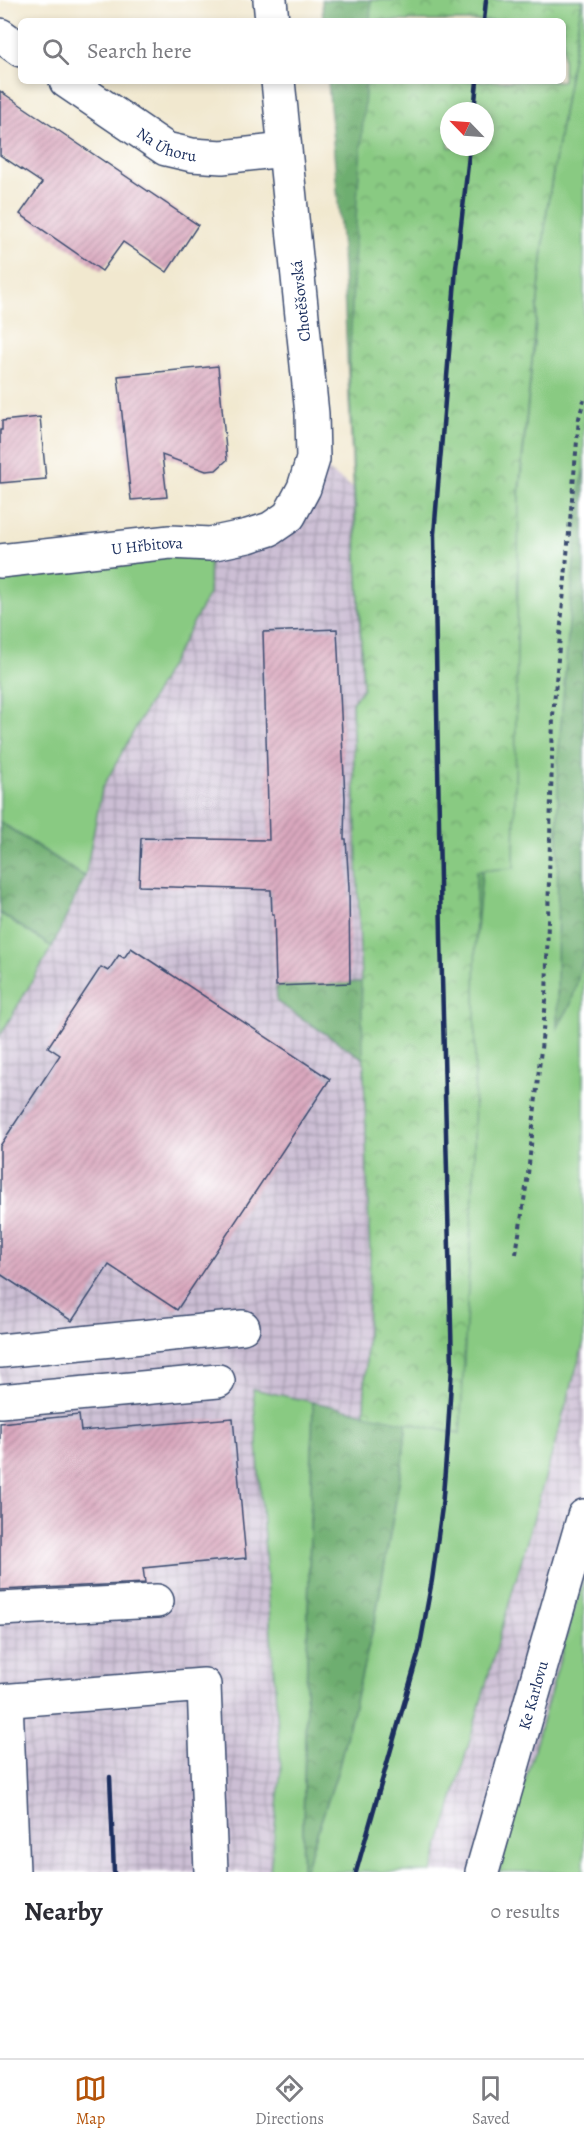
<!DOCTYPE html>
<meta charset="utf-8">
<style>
body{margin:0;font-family:Alegreya,serif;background:#f2f2f3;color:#2b2b33}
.compass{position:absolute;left:440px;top:102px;width:54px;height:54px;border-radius:50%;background:#fff;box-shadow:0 3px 9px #0003;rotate:295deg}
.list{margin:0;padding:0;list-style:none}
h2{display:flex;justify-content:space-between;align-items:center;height:78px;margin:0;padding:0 24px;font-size:26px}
h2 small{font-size:20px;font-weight:400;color:#7c7c81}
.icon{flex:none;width:33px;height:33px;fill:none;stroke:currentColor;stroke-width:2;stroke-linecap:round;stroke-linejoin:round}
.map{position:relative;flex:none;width:584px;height:1872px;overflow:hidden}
.search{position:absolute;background:#fff;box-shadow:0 3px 9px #0003;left:18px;right:18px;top:18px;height:66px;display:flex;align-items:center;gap:15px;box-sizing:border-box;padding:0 21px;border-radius:9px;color:#7c7c81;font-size:22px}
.sheet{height:186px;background:#fff}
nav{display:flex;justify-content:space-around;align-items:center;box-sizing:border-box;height:84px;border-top:2px solid #e1e1e2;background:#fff;font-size:16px;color:#7c7c81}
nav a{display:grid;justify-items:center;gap:3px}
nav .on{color:#b45309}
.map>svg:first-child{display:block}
.industrial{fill:url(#industrial-grid)}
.green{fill:#89ca82;stroke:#527c70;stroke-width:1.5}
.forest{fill:url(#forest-crowns);stroke:#446e67;stroke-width:1.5;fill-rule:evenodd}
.park{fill:url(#park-crowns);stroke:#527c70;stroke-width:1.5;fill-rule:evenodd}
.building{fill:url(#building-hatch)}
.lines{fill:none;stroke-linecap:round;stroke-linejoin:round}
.minor-casing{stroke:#3b4b6f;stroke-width:36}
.path{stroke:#3b4b6f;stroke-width:4;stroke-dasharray:4.5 4.5;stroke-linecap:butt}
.minor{stroke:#fff;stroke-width:33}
.rail{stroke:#1b2f5e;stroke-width:4.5}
.labels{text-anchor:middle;stroke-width:5;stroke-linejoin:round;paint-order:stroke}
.street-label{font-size:16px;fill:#1b2f5e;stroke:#fff}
</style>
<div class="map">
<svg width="584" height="1872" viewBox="0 0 584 1872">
<defs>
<pattern id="industrial-grid" width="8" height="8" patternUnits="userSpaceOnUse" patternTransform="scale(1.5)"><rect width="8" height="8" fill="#ccbed4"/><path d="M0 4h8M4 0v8" fill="none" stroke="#a59baf"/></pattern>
<pattern id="forest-crowns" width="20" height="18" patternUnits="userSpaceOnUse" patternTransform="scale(1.5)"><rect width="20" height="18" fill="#6eae70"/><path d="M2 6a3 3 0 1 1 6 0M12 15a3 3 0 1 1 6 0" fill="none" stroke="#5a8e5f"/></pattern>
<pattern id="park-crowns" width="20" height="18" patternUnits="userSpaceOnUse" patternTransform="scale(1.5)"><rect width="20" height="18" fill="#89ca82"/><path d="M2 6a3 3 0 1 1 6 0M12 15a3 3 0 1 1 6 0" fill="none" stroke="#6fa46e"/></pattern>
<pattern id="building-hatch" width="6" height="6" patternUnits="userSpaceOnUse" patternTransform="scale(1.5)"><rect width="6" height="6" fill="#daa8be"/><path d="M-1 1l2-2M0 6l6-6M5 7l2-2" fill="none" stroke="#b0899e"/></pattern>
</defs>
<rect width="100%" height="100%" fill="#fff"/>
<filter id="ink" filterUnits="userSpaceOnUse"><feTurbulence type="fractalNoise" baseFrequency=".0167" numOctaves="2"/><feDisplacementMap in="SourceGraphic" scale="12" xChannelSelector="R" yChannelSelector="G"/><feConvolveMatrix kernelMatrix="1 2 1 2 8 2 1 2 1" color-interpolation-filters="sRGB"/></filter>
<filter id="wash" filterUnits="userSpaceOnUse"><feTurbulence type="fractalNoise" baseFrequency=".008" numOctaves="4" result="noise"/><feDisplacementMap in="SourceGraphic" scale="24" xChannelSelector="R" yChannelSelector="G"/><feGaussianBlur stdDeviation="1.35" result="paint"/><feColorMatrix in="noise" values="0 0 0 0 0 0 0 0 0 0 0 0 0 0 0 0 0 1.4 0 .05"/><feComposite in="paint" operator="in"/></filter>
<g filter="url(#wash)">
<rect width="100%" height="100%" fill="#f1e8cf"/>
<!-- industrial -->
<path class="industrial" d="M 313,459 L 354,489 L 363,688 L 352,703 L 362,982 L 584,1224 L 584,1872 L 0,1872 L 0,1036 L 52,947 L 85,877 L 102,789 L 208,594 L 210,544 L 270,529 Z"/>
<!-- green -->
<g class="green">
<path d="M 582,0 L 584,0 L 584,1342 L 432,1872 L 304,1872 L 338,1770 L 375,1620 L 403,1459 L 416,1326 L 519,490 L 547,208 Z"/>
<path d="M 210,544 L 209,594 L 102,789 L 85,877 L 0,822 L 0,561 Z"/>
<path d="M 0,913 L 52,947 L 0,1036 Z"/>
<path d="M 253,1389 L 313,1402 L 302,1872 L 270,1872 L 281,1769 Z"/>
<path d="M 584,1576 L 584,1872 L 499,1872 Z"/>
</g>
<!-- forest -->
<g class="forest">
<path d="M 322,0 L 582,0 L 547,208 L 470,998 L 416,1326 L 403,1459 L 375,1620 L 338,1770 L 304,1872 L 302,1872 L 313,1402 L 364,1413 L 370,1258 L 364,1059 L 277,1002 L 276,986 L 362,982 L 352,703 L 363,688 L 342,249 L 328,81 L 563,81 L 563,21 L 323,21 ZM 449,111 L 485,111 L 485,147 L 449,147 Z"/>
<path d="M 584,469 L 584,956 L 571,1004 L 557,1029 L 558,760 L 580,487 Z"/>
<path d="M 0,822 L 85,877 L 52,947 L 0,913 Z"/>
</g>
<!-- park -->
<path class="park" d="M 371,0 L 582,0 L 547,208 L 519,490 L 514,868 L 476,871 L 474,1175 L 460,1434 L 364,1414 L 370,1258 L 352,703 L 363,688 L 349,373 L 357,200 L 366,81 L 563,81 L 563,21 L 370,21 ZM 449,111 L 485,111 L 485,147 L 449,147 Z"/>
<g id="blocks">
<!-- building -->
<g class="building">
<path d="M 0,91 L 198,225 L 167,272 L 123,242 L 102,271 L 20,214 L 42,183 L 0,155 Z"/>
<path d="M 218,366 L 227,460 L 216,470 L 206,471 L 162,455 L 167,497 L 131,500 L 118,376 Z"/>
<path d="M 40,417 L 46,479 L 0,483 L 0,430 L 2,430 L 2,421 Z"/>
<path d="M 337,629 L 345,798 L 344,839 L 346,839 L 349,887 L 350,983 L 276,986 L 274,914 L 272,914 L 271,890 L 139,886 L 141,838 L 269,840 L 263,632 Z"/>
<path d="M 131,948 L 330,1079 L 177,1310 L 109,1265 L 72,1321 L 0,1274 L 0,1146 L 60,1055 L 48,1047 L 101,967 L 108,971 L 119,955 L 124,958 Z"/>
<path d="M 79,1415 L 81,1431 L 233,1418 L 246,1558 L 143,1568 L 145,1583 L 0,1590 L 0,1423 Z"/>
</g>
</g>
</g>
<g filter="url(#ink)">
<use href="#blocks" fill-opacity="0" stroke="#3b4b6f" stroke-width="1.5"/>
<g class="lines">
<defs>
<g id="minor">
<path d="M 270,0 L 272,21"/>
<path d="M 0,35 L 21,50"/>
<path id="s1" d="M 66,81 L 166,149 L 192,155 L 222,157 L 284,150"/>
<path id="s2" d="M 0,561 L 170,542 L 210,544 L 248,536 L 270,529 L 289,516 L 304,488 L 313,459 L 312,414 L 278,81"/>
<path d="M 0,1351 L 243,1327"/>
<path d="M 0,1401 L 218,1381"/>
<path d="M 0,1609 L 157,1601"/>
<path d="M 0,1701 L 204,1685 L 211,1872"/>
<path d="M 6,1701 L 13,1872"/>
<path id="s3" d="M 482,1872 L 584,1516"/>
</g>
</defs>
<!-- minor casing -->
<use href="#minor" class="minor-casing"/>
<!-- path -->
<path class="path" d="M 516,1254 L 528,1174 L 546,1001 L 553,716 L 579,418 L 584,400"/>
<!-- minor -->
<use href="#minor" class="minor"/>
<!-- rail -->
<g class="rail">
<path d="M 484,21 L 486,0"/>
<path d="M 474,111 L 477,81"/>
<path d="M 110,1777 L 114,1872"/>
<path d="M 356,1872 L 419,1651 L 432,1580 L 442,1507 L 447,1446 L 452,1366 L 441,938 L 434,534 L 456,268 L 470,147"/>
</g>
</g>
</g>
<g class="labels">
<!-- street labels -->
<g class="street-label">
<text dy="6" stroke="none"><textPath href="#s1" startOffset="120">Na Úhoru</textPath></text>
<text transform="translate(300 301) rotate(-96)" y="6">Chotěšovská</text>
<text dy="6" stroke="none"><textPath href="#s2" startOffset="148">U Hřbitova</textPath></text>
<text dy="6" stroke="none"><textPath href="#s3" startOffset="184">Ke Karlovu</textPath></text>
</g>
</g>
</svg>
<svg class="compass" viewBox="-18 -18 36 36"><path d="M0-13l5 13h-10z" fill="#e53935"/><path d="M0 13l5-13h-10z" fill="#7c7c81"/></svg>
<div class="search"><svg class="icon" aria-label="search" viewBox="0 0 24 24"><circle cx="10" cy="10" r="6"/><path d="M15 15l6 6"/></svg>Search here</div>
</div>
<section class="sheet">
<h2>Nearby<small>0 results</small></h2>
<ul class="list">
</ul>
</section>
<nav>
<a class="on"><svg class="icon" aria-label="map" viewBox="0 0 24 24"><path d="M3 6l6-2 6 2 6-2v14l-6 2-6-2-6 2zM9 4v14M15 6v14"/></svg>Map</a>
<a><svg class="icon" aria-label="directions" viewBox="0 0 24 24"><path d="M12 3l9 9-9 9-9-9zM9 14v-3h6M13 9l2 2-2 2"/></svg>Directions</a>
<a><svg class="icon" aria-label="saved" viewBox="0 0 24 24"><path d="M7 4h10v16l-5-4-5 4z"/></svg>Saved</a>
</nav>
